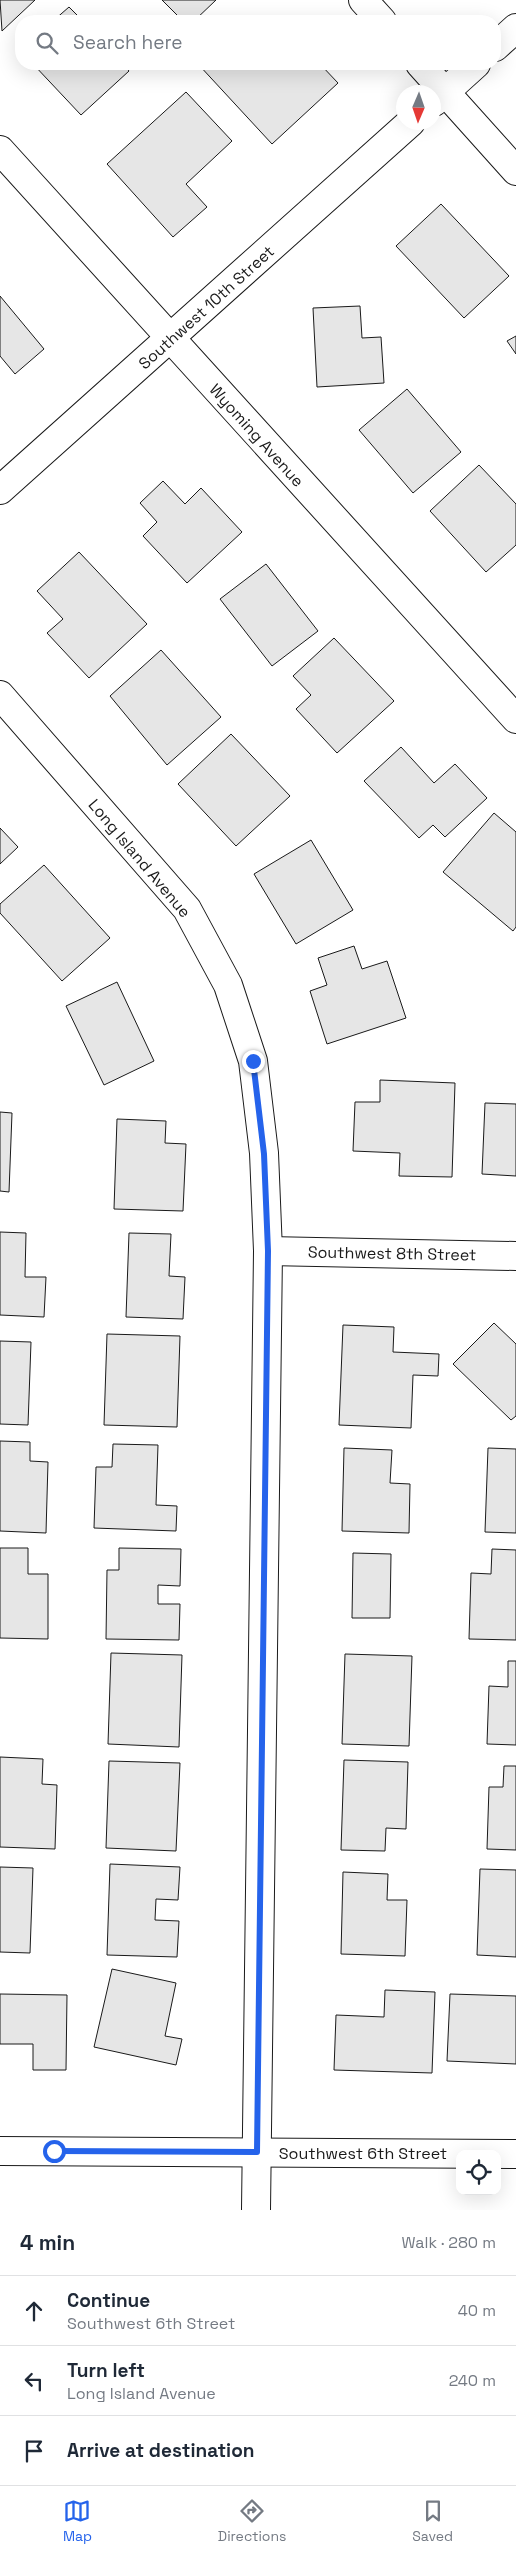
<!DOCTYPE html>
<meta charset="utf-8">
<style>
body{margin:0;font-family:"Space Grotesk",sans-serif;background:#f6f6f7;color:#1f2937}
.controls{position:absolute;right:15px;bottom:15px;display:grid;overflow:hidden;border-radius:10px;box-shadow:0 5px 20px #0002}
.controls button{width:45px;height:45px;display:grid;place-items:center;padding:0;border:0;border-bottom:1px solid #e0e1e3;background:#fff;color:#1f2937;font:25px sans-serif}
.compass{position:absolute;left:396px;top:85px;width:45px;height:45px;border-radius:50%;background:#fff;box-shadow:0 5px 20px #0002;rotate:182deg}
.stop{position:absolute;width:15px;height:15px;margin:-11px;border:4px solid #2563eb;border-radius:50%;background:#fff}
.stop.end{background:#2563eb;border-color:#fff;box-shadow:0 1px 5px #0008}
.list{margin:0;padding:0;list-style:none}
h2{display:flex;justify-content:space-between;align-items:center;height:65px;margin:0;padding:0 20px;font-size:21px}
h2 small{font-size:16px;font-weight:400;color:#747a83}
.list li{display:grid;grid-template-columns:32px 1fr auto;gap:15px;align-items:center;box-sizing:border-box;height:70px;padding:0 20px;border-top:1px solid #e0e1e3}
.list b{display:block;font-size:19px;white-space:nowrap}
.list p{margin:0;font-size:16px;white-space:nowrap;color:#747a83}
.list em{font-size:16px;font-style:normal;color:#747a83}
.icon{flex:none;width:28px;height:28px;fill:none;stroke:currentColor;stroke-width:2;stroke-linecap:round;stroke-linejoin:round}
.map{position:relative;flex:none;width:516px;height:2210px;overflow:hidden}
.search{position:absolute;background:#fff;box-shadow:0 5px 20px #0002;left:15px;right:15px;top:15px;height:55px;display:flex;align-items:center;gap:12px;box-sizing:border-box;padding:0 18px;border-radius:20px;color:#747a83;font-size:19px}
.sheet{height:275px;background:#fff}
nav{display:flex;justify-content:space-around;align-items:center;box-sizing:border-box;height:70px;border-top:1px solid #e0e1e3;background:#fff;font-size:14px;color:#747a83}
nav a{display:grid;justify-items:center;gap:2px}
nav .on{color:#2563eb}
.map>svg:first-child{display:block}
.building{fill:#e6e6e6;stroke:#1a1a1a}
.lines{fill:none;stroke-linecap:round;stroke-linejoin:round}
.street-casing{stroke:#1a1a1a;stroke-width:30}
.street{stroke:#fff;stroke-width:28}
.route{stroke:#2563eb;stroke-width:6}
.labels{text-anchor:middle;stroke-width:4;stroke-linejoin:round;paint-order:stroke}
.street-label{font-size:16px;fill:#1a1a1a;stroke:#fff}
</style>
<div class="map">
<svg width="516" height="2210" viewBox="0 0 516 2210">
<rect width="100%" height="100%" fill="#fff"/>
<!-- building -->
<g class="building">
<path d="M 0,0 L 35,0 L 2,31 Z"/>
<path d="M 162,0 L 216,0 L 194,21 L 183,21 Z"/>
<path d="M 69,7 L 83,21 L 53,21 Z"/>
<path d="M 275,15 L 281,21 L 269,21 Z"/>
<path d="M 33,64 L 123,64 L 129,71 L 81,115 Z"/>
<path d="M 198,64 L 320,64 L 338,83 L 272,144 Z"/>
<path d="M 186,92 L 232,141 L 186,184 L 207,207 L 173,237 L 107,164 Z"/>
<path d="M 441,204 L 509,276 L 464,318 L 396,246 Z"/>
<path d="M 0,296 L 44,349 L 15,374 L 0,356 Z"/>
<path d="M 360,306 L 362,338 L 381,337 L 384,383 L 317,387 L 313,308 Z"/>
<path d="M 516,336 L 516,354 L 507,341 Z"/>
<path d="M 407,389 L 461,452 L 413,493 L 359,430 Z"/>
<path d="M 479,465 L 516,504 L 516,545 L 486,572 L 430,511 Z"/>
<path d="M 163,481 L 185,504 L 201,488 L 242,532 L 187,583 L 143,536 L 157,522 L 140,503 Z"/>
<path d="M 79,552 L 147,624 L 89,678 L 47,633 L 63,619 L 37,591 Z"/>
<path d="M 266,564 L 318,631 L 272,666 L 220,599 Z"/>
<path d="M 334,638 L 394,701 L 337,753 L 296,709 L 311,695 L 293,676 Z"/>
<path d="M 161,650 L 221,717 L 167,765 L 110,696 Z"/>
<path d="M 231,734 L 290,796 L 236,846 L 178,784 Z"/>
<path d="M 401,747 L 434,783 L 455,764 L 487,798 L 445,837 L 433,825 L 419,838 L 364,781 Z"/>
<path d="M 494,813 L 516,832 L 516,927 L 513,931 L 443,872 Z"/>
<path d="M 0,828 L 18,847 L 0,864 Z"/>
<path d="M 311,840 L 353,910 L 296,944 L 254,874 Z"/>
<path d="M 44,865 L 110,938 L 62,981 L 0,913 L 0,904 Z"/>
<path d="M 354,946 L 362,969 L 387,961 L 406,1018 L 327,1044 L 310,991 L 327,985 L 318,958 Z"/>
<path d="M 117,982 L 154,1061 L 104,1085 L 66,1006 Z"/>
<path d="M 380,1080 L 455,1083 L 452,1177 L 399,1176 L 400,1153 L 353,1151 L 355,1102 L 380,1102 Z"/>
<path d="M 485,1103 L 516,1104 L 516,1176 L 482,1174 Z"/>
<path d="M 0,1112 L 12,1113 L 9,1192 L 0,1191 Z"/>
<path d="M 117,1119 L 166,1121 L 165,1143 L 186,1144 L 183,1211 L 114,1209 Z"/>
<path d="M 0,1232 L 26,1233 L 25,1277 L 46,1277 L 44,1317 L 0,1315 Z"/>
<path d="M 129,1233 L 171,1234 L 169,1276 L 185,1277 L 183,1319 L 126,1317 Z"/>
<path d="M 494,1323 L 516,1344 L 516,1416 L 511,1420 L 453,1364 Z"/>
<path d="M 343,1325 L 394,1327 L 393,1352 L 439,1354 L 438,1376 L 413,1375 L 411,1428 L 339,1425 Z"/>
<path d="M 107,1334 L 180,1336 L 177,1427 L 104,1425 Z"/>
<path d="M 0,1341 L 31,1342 L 28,1425 L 0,1424 Z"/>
<path d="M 0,1441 L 30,1442 L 30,1461 L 48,1462 L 46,1533 L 0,1531 Z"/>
<path d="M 113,1444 L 158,1445 L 156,1505 L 177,1506 L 176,1531 L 94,1528 L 96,1467 L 112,1467 Z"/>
<path d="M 344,1448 L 392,1450 L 390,1483 L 410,1484 L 409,1533 L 342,1531 Z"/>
<path d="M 488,1448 L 516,1449 L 516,1533 L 485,1532 Z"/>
<path d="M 0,1548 L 28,1548 L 28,1574 L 48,1574 L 48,1639 L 0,1638 Z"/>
<path d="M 119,1548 L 181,1549 L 180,1586 L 158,1585 L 158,1604 L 180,1604 L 179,1640 L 106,1639 L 107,1570 L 119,1570 Z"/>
<path d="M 492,1549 L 516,1550 L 516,1640 L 469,1639 L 471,1573 L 491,1574 Z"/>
<path d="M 353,1553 L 391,1554 L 390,1618 L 352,1618 Z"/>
<path d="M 111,1653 L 182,1655 L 179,1747 L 108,1744 Z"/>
<path d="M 345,1654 L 412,1656 L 409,1746 L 342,1744 Z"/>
<path d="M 508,1661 L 516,1661 L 516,1745 L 487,1744 L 489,1686 L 508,1687 Z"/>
<path d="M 0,1757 L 43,1759 L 42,1784 L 57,1785 L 55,1849 L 0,1847 Z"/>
<path d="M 344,1760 L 408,1762 L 406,1829 L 386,1828 L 385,1851 L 341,1850 Z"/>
<path d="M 109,1761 L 180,1763 L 176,1851 L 106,1848 Z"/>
<path d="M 504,1766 L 516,1766 L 516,1850 L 487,1849 L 489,1787 L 503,1787 Z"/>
<path d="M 110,1864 L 180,1867 L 178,1900 L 156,1899 L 155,1920 L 179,1921 L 177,1957 L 107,1955 Z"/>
<path d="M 0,1867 L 33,1868 L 30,1953 L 0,1952 Z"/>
<path d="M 480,1869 L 516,1870 L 516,1957 L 477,1955 Z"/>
<path d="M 343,1872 L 388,1874 L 387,1900 L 407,1900 L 405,1956 L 341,1954 Z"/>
<path d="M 112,1969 L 176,1983 L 165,2036 L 182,2039 L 176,2065 L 94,2047 Z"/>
<path d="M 385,1990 L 435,1992 L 432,2073 L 334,2070 L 336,2015 L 384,2017 Z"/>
<path d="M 0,1994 L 67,1995 L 66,2070 L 33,2070 L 33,2044 L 0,2044 Z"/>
<path d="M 450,1994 L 516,1996 L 516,2064 L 447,2061 Z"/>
</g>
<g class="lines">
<defs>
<g id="street">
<path d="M 363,0 L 382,21"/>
<path d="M 495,47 L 516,28"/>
<path d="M 420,64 L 516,171"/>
<path d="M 434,102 L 476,64"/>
<path d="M 0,150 L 516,719"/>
<path d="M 0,490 L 411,122"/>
<path d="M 0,695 L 187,909 L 228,985 L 253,1061 L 264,1153 L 268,1251 L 256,2210"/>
<path d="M 268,1251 L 516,1256"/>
<path d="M 0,2151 L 516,2154"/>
</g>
</defs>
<!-- street casing -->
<use href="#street" class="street-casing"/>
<!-- street -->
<use href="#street" class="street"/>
</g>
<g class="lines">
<!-- route -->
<path class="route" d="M 54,2151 L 257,2152 L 268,1251 L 264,1154 L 253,1061"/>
</g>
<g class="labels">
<!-- street labels -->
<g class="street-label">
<text transform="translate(206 307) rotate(-42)" y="6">Southwest 10th Street</text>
<text transform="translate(257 435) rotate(48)" y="6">Wyoming Avenue</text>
<text transform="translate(140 858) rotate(50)" y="6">Long Island Avenue</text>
<text transform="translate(392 1253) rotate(1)" y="6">Southwest 8th Street</text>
<text x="363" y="2159">Southwest 6th Street</text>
</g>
</g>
</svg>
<div class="controls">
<button><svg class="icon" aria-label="locate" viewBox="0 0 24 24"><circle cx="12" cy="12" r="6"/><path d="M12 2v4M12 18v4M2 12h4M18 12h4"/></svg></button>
</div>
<svg class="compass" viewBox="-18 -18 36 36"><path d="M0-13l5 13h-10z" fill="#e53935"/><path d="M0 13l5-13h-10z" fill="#747a83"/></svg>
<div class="stop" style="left:54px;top:2151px"></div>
<div class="stop end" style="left:253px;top:1061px"></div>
<div class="search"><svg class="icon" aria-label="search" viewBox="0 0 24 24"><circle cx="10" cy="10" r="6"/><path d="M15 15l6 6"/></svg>Search here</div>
</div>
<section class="sheet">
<h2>4 min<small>Walk · 280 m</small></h2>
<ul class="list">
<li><svg class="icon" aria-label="ahead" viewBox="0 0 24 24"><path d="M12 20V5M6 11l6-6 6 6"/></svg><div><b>Continue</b><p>Southwest 6th Street</p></div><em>40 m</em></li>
<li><svg class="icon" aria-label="left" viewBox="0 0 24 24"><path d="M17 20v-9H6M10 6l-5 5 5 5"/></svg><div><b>Turn left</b><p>Long Island Avenue</p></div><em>240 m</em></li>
<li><svg class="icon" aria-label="arrive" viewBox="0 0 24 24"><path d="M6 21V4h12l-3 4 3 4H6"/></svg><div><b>Arrive at destination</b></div></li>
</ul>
</section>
<nav>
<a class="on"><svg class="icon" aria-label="map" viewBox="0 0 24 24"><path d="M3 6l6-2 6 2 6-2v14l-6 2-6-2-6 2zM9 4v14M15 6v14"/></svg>Map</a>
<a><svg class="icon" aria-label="directions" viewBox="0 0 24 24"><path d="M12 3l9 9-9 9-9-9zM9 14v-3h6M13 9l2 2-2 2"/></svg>Directions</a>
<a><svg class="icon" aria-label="saved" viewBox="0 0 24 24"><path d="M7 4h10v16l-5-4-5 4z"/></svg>Saved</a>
</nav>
